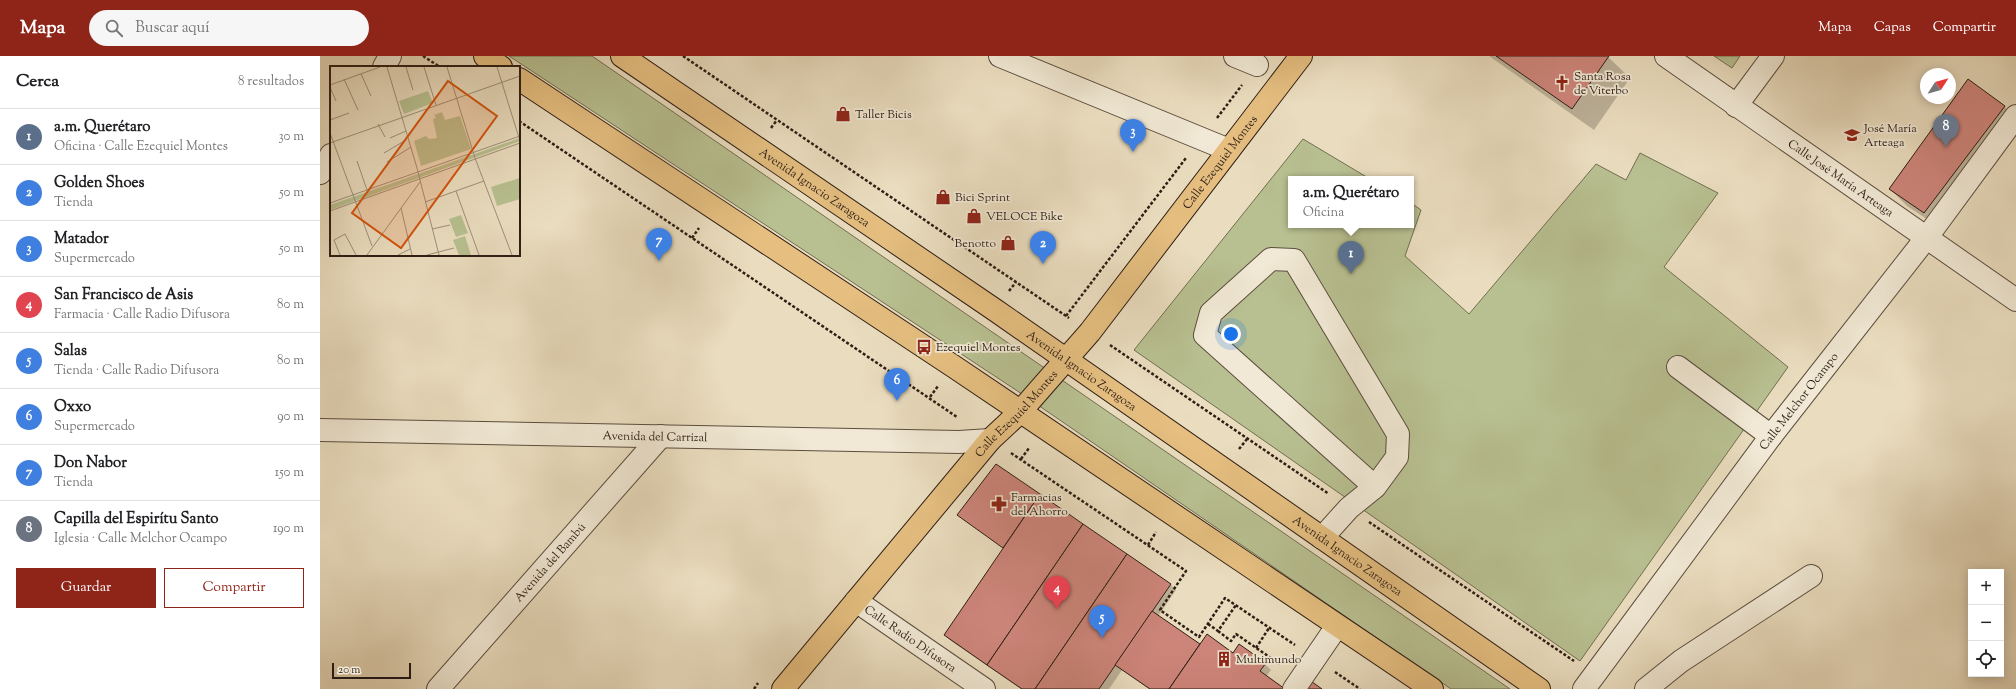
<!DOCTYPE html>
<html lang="es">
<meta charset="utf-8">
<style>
body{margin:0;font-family:"Sorts Mill Goudy",serif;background:#f6f6f6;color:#202124}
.controls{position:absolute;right:12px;bottom:12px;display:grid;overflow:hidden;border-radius:0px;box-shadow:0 2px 10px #0003}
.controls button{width:36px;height:36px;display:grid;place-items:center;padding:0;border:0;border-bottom:1px solid #e0e0e0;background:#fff;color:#202124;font:20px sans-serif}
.compass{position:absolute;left:1600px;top:12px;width:36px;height:36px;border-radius:50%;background:#fff;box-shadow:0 2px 10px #0003;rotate:54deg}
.scale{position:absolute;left:12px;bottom:10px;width:79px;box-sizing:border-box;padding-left:4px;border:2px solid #2d1d14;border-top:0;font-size:11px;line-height:14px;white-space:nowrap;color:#2d1d14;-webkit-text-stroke:3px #f1e9d5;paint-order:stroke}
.you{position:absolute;left:911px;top:278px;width:14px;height:14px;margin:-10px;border:3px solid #fff;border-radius:50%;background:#1a73e8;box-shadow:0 0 0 6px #1a73e833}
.badge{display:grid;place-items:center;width:26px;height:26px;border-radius:50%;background:#8f2418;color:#fff;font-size:13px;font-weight:700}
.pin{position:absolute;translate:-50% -33px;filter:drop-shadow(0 1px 2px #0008)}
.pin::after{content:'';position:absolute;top:21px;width:14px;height:12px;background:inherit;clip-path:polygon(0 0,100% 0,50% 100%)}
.popup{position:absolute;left:968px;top:120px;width:126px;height:52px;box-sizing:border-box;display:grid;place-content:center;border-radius:0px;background:#fff;filter:drop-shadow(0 1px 3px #0005);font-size:13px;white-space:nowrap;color:#757577}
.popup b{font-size:15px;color:#202124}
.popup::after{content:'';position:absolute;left:50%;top:100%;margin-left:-8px;border:8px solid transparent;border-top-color:#fff}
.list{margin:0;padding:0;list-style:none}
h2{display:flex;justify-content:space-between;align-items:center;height:52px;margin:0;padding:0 16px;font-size:17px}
h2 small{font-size:13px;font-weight:400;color:#757577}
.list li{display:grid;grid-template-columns:26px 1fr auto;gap:12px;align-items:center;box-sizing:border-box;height:56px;padding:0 16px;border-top:1px solid #e0e0e0}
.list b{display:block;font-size:15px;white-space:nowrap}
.list p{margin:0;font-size:13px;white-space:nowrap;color:#757577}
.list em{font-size:13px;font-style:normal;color:#757577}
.actions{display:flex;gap:8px;padding:12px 16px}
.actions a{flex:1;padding:9px 0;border:1px solid #8f2418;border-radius:0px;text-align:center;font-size:14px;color:#8f2418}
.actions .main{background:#8f2418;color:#fff}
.icon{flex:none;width:22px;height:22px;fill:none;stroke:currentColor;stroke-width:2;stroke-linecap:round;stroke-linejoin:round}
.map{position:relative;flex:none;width:1696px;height:633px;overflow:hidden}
header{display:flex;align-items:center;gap:24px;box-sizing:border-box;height:56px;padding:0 20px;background:#8f2418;color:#fff}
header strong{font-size:19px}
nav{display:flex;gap:22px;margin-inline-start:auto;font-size:14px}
.search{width:280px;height:36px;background:#f6f6f6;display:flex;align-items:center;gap:10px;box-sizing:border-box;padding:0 14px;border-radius:22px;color:#757577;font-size:15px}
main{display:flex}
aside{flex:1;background:#fff}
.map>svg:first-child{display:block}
.green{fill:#b8c091;stroke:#726e52}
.shadow{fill:#0003}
.building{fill:#cd857a;stroke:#2d1d14}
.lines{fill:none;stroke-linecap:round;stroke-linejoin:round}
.minor-casing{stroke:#5c4d3f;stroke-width:24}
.major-casing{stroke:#2d1d14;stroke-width:24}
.path{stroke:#2d1d14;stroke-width:2.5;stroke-dasharray:3 2;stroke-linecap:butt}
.minor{stroke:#f1e9d5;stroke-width:22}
.major{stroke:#e5be80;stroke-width:22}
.labels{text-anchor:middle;stroke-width:3.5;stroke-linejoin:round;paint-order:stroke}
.poi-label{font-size:12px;fill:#2d1d14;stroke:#f1e9d5;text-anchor:start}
.street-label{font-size:12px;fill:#2d1d14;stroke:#f1e9d5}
.inset-road{fill:none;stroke:#9e907b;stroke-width:1}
.view{fill:#d5530d;fill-opacity:0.15;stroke:#d5530d;stroke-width:2}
.inset-edge{fill:none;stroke:#2d1d14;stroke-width:2}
</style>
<header>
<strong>Mapa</strong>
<div class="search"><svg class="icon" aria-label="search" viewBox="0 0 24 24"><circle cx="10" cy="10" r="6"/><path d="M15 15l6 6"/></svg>Buscar aquí</div>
<nav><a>Mapa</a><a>Capas</a><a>Compartir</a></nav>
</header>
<main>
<aside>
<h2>Cerca<small>8 resultados</small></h2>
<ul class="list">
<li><span class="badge" style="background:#5c6f8a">1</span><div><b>a.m. Querétaro</b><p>Oficina · Calle Ezequiel Montes</p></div><em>30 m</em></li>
<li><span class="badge" style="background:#3f7fe0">2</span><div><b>Golden Shoes</b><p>Tienda</p></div><em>50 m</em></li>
<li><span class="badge" style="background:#3f7fe0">3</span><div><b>Matador</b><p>Supermercado</p></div><em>50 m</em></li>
<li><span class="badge" style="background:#e0444e">4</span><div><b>San Francisco de Asis</b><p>Farmacia · Calle Radio Difusora</p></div><em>80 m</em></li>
<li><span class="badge" style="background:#3f7fe0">5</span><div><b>Salas</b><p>Tienda · Calle Radio Difusora</p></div><em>80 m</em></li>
<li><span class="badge" style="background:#3f7fe0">6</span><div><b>Oxxo</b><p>Supermercado</p></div><em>90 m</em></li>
<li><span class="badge" style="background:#3f7fe0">7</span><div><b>Don Nabor</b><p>Tienda</p></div><em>150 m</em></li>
<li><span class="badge" style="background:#6b7280">8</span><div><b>Capilla del Espirítu Santo</b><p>Iglesia · Calle Melchor Ocampo</p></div><em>190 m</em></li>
</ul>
<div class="actions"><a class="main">Guardar</a><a>Compartir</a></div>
</aside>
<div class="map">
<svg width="1696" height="633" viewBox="0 0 1696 633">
<rect width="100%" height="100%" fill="#eaddbf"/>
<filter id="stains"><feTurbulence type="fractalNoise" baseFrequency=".005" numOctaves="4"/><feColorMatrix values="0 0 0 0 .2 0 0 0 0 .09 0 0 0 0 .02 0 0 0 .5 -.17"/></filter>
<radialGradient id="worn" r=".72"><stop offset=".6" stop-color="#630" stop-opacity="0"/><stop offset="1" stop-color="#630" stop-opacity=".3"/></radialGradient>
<!-- green -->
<g class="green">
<path d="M 189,0 L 272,0 L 1190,633 L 1131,633 L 699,336 Z"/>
<path d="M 1394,0 L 1420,0 L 1412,12 Z"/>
<path d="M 983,83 L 1050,123 L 971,123 L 971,169 L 1091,169 L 1091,147 L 1101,154 L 1085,200 L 1149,258 L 1276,108 L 1306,124 L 1320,97 L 1398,137 L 1344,211 L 1468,311 L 1260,605 L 814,294 Z"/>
</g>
<!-- shadow -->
<g class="shadow">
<path d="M 1169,0 L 1287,0 L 1310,22 L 1274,74 Z"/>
<path d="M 1684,50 L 1696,62 L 1622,173 L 1587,150 L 1570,133 Z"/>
<path d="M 677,410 L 850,528 L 856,534 L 838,560 L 880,589 L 945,608 L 951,614 L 946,621 L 964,633 L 829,633 L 802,614 L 789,633 L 701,633 L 631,585 L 625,579 L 684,493 L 638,459 Z"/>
</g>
<!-- building -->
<g class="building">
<path d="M 1176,0 L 1289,0 L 1252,53 Z"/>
<path d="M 1648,23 L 1685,50 L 1604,157 L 1569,133 Z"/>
<path d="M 676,408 L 720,438 L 683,492 L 637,459 Z"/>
<path d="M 720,438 L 763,468 L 667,609 L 624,579 Z"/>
<path d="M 763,468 L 807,498 L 715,633 L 702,633 L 667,609 Z"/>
<path d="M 807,498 L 851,528 L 779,633 L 715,633 Z"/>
<path d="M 832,555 L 880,588 L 849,633 L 830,633 L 795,609 Z"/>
<path d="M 887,578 L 913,597 L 919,588 L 946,607 L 940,615 L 965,633 L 849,633 Z"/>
<path d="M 988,623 L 1002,633 L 982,633 Z"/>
</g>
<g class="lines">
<defs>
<g id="minor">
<path d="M 680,0 L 909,94"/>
<path d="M 915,0 L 937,9"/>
<path id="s1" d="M 1346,0 L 1696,244"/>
<path d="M 64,11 L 70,0"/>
<path d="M 1416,50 L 1453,0"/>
<path d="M 0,117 L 11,99"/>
<path d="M 1358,311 L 1451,380"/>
<path id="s2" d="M 0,374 L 639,386 L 670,384"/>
<path d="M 1002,482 L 1029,452 L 1055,431 L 1077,401 L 1078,378 L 974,204 L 951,203 L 891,257 L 885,279 L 1055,431"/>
<path id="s3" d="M 536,545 L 664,633"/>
<path id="s4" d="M 118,633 L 341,380"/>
<path d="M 974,633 L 1017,570"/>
<path id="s5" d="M 1264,633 L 1451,380 L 1607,181 L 1696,60"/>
<path d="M 1326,633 L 1361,605 L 1491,520"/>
</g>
<g id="major">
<path d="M 165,0 L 181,11"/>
<path id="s6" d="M 302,0 L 675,254 L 1219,633"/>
<path d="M 199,23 L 633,310 L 1112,633"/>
<path id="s7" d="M 463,633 L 670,384 L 700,356 L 770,276 L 981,0"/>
</g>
</defs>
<!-- minor casing -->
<use href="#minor" class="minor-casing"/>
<!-- major casing -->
<use href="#major" class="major-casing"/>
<!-- path -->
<g class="path">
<path d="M 103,0 L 120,11"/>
<path d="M 363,0 L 749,262"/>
<path d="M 897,62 L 922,29"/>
<path d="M 199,65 L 637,361"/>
<path d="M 451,72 L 457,64"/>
<path d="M 372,182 L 379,172"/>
<path d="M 689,235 L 696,226"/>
<path d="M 746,260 L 866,102"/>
<path d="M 790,289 L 1009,438"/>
<path d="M 610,341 L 618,330"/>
<path d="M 919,393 L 927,383"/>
<path d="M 691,397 L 866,515 L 840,554 L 879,581 L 905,542 L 975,589"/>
<path d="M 701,403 L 709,392"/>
<path d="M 1049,466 L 1254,605"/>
<path d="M 828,489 L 836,476"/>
<path d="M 888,568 L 898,575 L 916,549"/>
<path d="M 898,575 L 911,585 L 916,578 L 961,609"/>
<path d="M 936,592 L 949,572"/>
<path d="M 1015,616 L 1040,633"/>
<path d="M 434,633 L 438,627"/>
</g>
<!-- minor -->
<use href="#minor" class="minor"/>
<!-- major -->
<use href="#major" class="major"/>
</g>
<!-- icons -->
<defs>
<symbol id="church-bare" viewBox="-9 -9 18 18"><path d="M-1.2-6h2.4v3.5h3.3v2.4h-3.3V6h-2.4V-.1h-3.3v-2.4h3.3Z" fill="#8f2418" stroke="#f1e9d5" stroke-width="2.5" paint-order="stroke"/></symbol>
<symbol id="shop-bare" viewBox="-9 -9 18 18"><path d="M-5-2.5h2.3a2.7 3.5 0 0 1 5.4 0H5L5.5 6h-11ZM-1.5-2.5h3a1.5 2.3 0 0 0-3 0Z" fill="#8f2418" stroke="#f1e9d5" stroke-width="2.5" paint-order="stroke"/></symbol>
<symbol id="school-bare" viewBox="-9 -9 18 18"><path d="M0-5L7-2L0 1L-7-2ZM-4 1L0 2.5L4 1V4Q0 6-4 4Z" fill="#8f2418" stroke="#f1e9d5" stroke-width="2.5" paint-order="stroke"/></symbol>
<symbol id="bus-bare" viewBox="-9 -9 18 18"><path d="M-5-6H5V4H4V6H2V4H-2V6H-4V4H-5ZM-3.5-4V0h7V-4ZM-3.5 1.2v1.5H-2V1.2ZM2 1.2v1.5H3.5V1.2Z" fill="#8f2418" stroke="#f1e9d5" stroke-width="2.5" paint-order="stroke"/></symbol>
<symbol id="pharmacy-bare" viewBox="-9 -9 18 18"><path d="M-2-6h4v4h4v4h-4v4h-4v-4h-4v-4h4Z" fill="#8f2418" stroke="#f1e9d5" stroke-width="2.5" paint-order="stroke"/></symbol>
<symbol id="building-bare" viewBox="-9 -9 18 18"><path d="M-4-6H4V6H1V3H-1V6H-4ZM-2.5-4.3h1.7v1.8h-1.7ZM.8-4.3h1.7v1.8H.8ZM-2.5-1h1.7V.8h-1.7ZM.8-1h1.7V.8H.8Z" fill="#8f2418" stroke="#f1e9d5" stroke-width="2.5" paint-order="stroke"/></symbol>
</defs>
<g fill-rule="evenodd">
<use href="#church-bare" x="1231" y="16" width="22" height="22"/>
<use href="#shop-bare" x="512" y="47" width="22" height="22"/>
<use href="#school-bare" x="1521" y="68" width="22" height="22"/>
<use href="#shop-bare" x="612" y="130" width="22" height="22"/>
<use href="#shop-bare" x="643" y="149" width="22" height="22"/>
<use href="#shop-bare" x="677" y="176" width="22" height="22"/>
<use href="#bus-bare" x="593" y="280" width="22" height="22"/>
<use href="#pharmacy-bare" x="668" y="437" width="22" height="22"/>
<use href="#building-bare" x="893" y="592" width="22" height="22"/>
</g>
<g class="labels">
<!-- poi labels -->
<g class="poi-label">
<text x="1254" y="24">Santa Rosa<tspan x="1254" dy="14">de Viterbo</tspan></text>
<text x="535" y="62">Taller Bicis</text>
<text x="1544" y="76">José María<tspan x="1544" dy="14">Arteaga</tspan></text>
<text x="635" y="145">Bici Sprint</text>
<text x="666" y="164">VELOCE Bike</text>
<text x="676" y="191" text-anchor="end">Benotto</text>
<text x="616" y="295">Ezequiel Montes</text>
<text x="691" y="445">Farmacias<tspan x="691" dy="14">del Ahorro</tspan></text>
<text x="916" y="607">Multimundo</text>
</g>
<!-- street labels -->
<g class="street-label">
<text dy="4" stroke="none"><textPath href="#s7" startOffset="685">Calle Ezequiel Montes</textPath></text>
<text dy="4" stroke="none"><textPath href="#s1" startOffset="213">Calle José María Arteaga</textPath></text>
<text dy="4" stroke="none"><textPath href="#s6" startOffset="233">Avenida Ignacio Zaragoza</textPath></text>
<text dy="4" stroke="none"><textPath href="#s6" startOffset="557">Avenida Ignacio Zaragoza</textPath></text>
<text dy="4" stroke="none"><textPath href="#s5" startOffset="359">Calle Melchor Ocampo</textPath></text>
<text dy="4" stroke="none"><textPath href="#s7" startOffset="361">Calle Ezequiel Montes</textPath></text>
<text dy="4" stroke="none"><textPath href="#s2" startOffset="335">Avenida del Carrizal</textPath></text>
<text dy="4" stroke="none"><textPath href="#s6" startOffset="881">Avenida Ignacio Zaragoza</textPath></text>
<text dy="4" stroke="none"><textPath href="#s4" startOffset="169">Avenida del Bambú</textPath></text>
<text dy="4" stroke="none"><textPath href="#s3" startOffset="66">Calle Radio Difusora</textPath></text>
</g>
</g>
<!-- overview -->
<g transform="translate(10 10)">
<rect width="190" height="190" fill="#eaddbf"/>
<path d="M 98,25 L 103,37 L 74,48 L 69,35 ZM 112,46 L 115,54 L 130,50 L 141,83 L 91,100 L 84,75 L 96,70 L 99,73 L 107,72 L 103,53 L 106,52 L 104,49 ZM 190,72 L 190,75 L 0,144 L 0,139 ZM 190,112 L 190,133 L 167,140 L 161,121 ZM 131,149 L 138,167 L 126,171 L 119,153 ZM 135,170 L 141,189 L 129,189 L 123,174 Z" fill="#b8c091"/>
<path class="inset-road" d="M 57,1 L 87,102 L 109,189M 76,1 L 83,24M 94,1 L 106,39M 117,1 L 145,92 L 182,189M 167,1 L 190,75M 31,8 L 41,30M 14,13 L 28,44M 0,19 L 50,1M 0,21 L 6,35M 0,54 L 19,47M 48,58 L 55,71M 0,67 L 42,180M 60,72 L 76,65M 0,77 L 190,10M 54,87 L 76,74M 27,95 L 37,124M 57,96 L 81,81M 126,125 L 149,189M 95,136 L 154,115M 0,137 L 190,70M 71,142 L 82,189M 0,145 L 190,77M 102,163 L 120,159M 10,189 L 4,174 L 15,168 L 26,189M 37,189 L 90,116M 68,189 L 80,183M 97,189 L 124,182"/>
<path class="view" d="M 118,15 L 167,50 L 71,182 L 22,147 Z"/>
<rect width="190" height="190" class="inset-edge"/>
</g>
<rect width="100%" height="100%" filter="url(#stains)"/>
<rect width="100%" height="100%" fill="url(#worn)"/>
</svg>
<div class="controls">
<button>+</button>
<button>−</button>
<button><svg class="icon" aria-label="locate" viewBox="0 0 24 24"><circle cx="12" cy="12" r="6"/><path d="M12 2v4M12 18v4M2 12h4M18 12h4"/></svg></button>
</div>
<svg class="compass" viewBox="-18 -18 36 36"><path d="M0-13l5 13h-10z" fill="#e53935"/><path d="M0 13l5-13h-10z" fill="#757577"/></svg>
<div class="scale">20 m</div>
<div class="you"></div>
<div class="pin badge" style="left:1031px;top:218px;background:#5c6f8a">1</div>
<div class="popup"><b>a.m. Querétaro</b>Oficina</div>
<div class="pin badge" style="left:723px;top:208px;background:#3f7fe0">2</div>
<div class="pin badge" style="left:813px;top:96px;background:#3f7fe0">3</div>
<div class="pin badge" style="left:737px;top:553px;background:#e0444e">4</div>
<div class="pin badge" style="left:782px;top:582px;background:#3f7fe0">5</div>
<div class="pin badge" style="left:577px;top:345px;background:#3f7fe0">6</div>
<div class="pin badge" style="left:339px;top:205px;background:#3f7fe0">7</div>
<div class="pin badge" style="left:1626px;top:91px;background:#6b7280">8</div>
</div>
</main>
